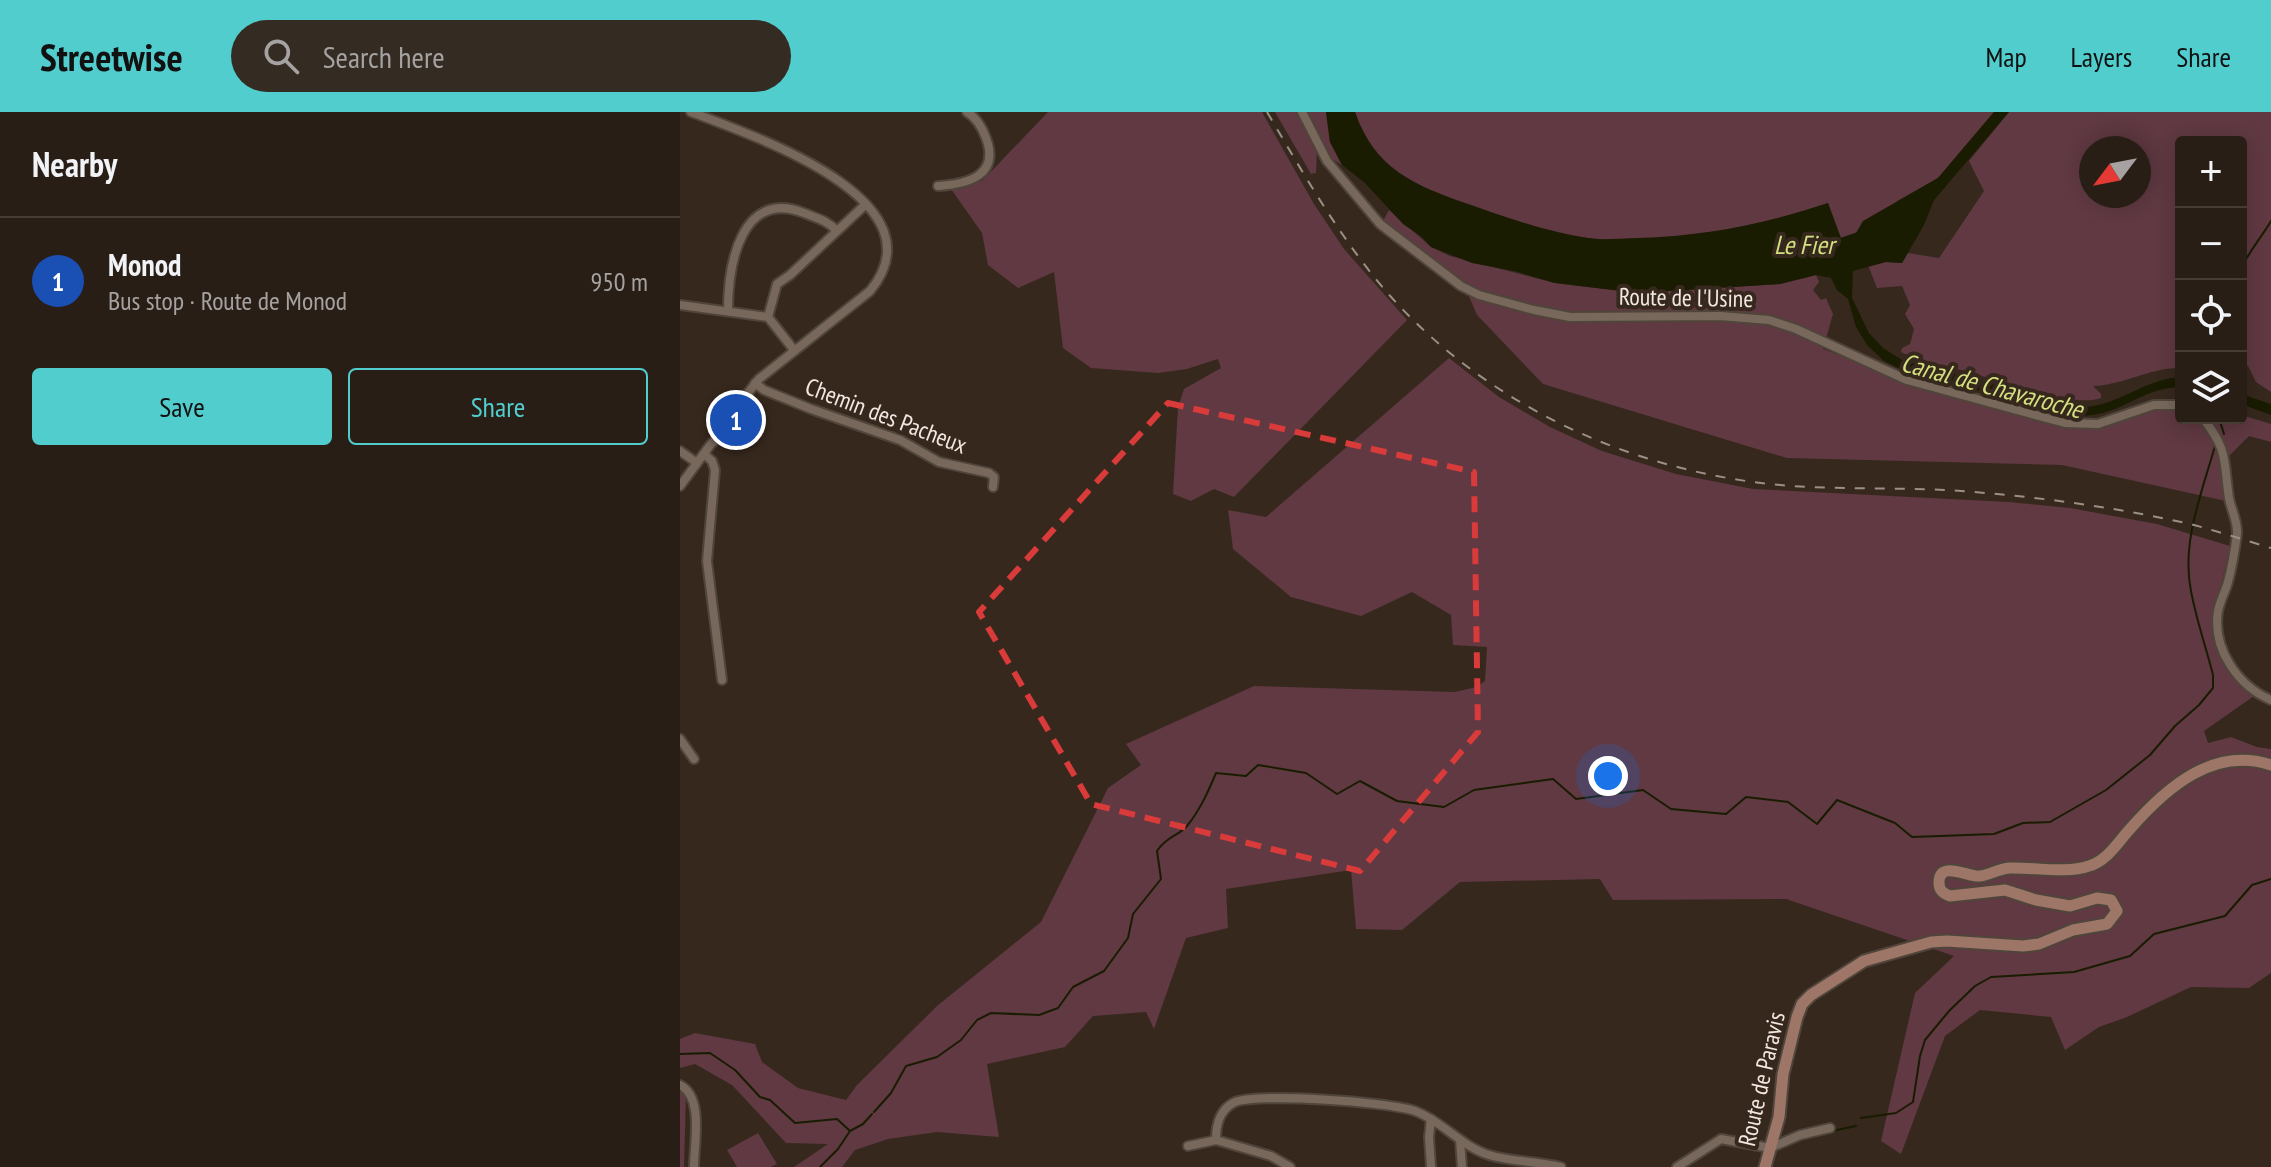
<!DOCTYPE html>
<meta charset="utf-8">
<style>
body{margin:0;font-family:"PT Sans Narrow",sans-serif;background:#342b23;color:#f1f3f6}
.controls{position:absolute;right:24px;top:24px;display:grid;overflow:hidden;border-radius:8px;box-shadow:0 4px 20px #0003}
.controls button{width:72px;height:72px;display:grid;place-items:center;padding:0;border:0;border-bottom:2px solid #443c35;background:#281e16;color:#f1f3f6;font:40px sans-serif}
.compass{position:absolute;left:1399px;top:24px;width:72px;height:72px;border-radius:50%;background:#281e16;box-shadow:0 4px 20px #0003;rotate:238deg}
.you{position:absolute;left:928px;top:664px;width:28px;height:28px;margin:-20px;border:6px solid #fff;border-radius:50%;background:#1a73e8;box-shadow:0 0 0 12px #1a73e833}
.badge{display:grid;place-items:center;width:52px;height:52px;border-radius:50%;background:#52cdce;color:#fff;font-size:26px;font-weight:700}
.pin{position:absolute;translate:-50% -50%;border:4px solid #fff;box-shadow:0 2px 8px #0006}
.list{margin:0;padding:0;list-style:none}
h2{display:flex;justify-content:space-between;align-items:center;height:104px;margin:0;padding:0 32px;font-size:34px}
h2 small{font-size:26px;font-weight:400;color:#a5a2a1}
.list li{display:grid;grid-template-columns:52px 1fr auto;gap:24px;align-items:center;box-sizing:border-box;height:128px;padding:0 32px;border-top:2px solid #443c35}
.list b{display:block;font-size:30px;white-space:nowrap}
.list p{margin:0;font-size:26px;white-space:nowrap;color:#a5a2a1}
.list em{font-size:26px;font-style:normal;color:#a5a2a1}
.actions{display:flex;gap:16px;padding:24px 32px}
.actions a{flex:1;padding:18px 0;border:2px solid #52cdce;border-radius:8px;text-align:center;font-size:28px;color:#52cdce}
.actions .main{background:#52cdce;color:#111}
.icon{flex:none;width:44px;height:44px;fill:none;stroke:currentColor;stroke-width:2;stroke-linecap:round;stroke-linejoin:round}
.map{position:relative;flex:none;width:1591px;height:1055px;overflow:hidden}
header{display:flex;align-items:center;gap:48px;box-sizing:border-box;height:112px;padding:0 40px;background:#52cdce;color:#111}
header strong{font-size:38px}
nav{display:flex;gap:44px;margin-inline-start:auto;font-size:28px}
.search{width:560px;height:72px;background:#342b23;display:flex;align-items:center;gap:20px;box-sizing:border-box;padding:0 28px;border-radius:44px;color:#a5a2a1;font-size:30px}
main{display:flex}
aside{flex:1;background:#281e16}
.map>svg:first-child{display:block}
.green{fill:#603942;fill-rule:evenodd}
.water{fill:#191c00}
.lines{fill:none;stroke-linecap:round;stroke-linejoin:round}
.stream{stroke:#191c00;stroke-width:2}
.street-casing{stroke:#50453b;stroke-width:12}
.secondary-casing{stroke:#50453b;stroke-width:15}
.street{stroke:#78685c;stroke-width:8}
.secondary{stroke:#9d7667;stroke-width:11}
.rail{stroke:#9b8f86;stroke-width:2;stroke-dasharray:10 10;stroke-linecap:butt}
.marked{fill:none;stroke:#d93b3a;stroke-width:6;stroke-dasharray:16 10;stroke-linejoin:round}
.labels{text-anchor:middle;stroke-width:8;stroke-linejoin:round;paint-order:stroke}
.street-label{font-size:24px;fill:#f2e8e1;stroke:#36281d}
.water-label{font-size:26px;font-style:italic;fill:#d4df7f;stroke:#36281d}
</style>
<header>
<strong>Streetwise</strong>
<div class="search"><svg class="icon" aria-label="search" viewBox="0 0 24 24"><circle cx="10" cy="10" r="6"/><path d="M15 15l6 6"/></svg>Search here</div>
<nav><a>Map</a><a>Layers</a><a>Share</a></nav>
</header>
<main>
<aside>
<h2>Nearby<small></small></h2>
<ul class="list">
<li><span class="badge" style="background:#1a4fb4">1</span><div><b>Monod</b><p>Bus stop · Route de Monod</p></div><em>950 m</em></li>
</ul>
<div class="actions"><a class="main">Save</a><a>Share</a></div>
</aside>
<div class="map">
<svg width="1591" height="1055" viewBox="0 0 1591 1055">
<rect width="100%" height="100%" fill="#36281d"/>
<!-- green -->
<g class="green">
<path d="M 368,0 L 582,0 L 634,92 L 664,137 L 727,208 L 554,385 L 534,377 L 511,389 L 493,382 L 498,295 L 504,277 L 541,256 L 538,247 L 507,257 L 478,261 L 411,256 L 383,236 L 374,160 L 338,176 L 308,153 L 302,121 L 271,77 L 302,69 Z"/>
<path d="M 595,0 L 646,0 L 650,30 L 662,53 L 637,38 L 636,61 L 631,62 Z"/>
<path d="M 675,0 L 1314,0 L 1258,66 L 1219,88 L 1177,120 L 1160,126 L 1148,91 C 1075,115 996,132 919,127 C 875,125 830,107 789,92 C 735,74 695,57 675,0 Z"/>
<path d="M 1329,0 L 1591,0 L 1591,280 L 1576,270 L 1568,254 L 1561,251 L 1561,30 L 1501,30 L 1501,256 C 1471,255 1444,273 1413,274 L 1421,282 L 1421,286 C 1392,297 1314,266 1281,258 C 1261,252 1240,250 1221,240 L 1222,236 L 1230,232 L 1234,217 L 1225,202 L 1230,193 L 1222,174 L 1197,176 L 1188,153 L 1206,150 L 1222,151 L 1228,141 L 1259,146 L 1304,79 L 1289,49 ZM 1411,36 L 1459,36 L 1459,84 L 1411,84 Z"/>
<path d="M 709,98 L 751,135 L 770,144 L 875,171 L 958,181 L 1100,172 L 1136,163 L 1139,170 L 1133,178 L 1141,188 L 1146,186 L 1153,202 L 1143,237 L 1242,275 L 1389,314 C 1400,315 1411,317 1422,315 C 1447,311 1468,296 1496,294 L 1501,281 L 1501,306 L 1568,305 L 1591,312 L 1591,330 L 1569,324 L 1542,351 L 1546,389 L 1382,353 L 1107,346 L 863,272 L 797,203 L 782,168 L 703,109 Z"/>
<path d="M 769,246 L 819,285 L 870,315 L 922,339 L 996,362 L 1073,377 L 1329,390 L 1390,396 L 1477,412 L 1550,434 C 1537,499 1517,533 1574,584 L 1524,619 L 1528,631 L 1551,625 L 1577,635 L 1591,637 L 1591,861 L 1569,876 L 1511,875 L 1447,905 L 1419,915 L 1385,938 L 1371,905 L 1300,898 L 1265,924 L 1221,1042 L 1201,1029 L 1235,881 L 1274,844 L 1106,787 L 933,788 L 920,767 L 780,770 L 722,818 L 676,817 L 671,758 L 546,777 L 548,816 L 506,826 L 474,917 L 466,900 L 413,904 L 385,935 L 307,952 L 319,1025 L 257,1020 L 208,1027 L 175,1038 L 162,1055 L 114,1055 L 148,1032 L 106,1031 L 52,973 L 15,952 L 0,956 L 0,927 L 15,921 L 75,932 L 82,950 L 118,976 L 166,988 L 177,973 L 257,894 L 361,810 L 428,676 L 461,653 L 446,632 L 574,574 L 775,580 L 796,575 L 805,569 L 807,535 L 773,533 L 771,503 L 732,480 L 681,504 L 611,485 L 553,437 L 548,398 L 586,405 Z"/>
<path d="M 0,978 L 6,982 L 4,1055 L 0,1055 Z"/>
<path d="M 78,1021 L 97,1052 L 91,1055 L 57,1055 L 47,1038 Z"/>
</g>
<!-- water -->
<g class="water">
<path d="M 646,0 L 675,0 C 694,57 734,73 787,92 C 829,106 872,122 916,127 C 929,128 944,126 958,126 C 1024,124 1086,112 1148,91 L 1161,126 L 1176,121 L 1183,109 L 1258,66 L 1314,0 L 1329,0 L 1254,88 L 1244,113 L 1222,151 L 1206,150 L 1173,159 L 1172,186 L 1189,221 L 1203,236 L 1222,248 L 1397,295 C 1435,297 1463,267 1501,265 L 1501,275 C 1456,276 1440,309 1388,303 L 1222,258 L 1204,249 L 1187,233 L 1176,215 L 1168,187 L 1157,178 L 1151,166 L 1136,163 L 1100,172 L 958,181 L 875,171 L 834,159 L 792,151 L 751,135 L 742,125 L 723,112 L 684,70 L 662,53 L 650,30 Z"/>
<path d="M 1561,282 L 1591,292 L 1591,303 L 1561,292 Z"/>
</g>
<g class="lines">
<!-- stream -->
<g class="stream">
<path d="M 1561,157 C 1569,139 1581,126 1591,109"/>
<path d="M 1539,306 L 1544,322"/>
<path d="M 0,942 L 30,941 L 55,958 L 80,985 L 90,988 L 115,1011 L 157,1007 L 170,1019"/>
<path d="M 194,1000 L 211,981 L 226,954 L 257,945 L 281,928 L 297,908 L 311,901 L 359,903 L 378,896 L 393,875 L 424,859 L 448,826 L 453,802 L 481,767 L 477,739 C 487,724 497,725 507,714 C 520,698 528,680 536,661 L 566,664 L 578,653 L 626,661 L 657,682 L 680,669 L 717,689 L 764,695 L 794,678 L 873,667 L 896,687 L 963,678 L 991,697 L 1046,702 L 1066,685 L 1108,690 L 1137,712 L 1157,688 L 1215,711 L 1232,725 L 1314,722 L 1343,711 L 1370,710 L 1426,678 L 1470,643 L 1495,614 L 1519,593 L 1533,576 L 1533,563 C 1526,535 1516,507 1511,479 C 1501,431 1522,380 1535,334"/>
<path d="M 1181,1006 L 1216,1001 L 1233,990 L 1240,944 L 1245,928 L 1269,899 L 1295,874 L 1311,865 L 1394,860 L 1450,844 L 1474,822 L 1545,804 L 1572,773 L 1591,767"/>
<path d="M 1152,1019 L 1176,1014"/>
<path d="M 140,1055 L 158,1037 L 170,1019 L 183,1012 L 192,1002"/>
</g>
<defs>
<g id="street">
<path d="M 622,0 L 647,49 L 700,112 L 781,174 L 799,183 L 854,198 L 890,205 L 1040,204 L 1089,208 L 1116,217 L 1227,268 L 1385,311 L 1418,312 L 1474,293 L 1501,293"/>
<path d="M 258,74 C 289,72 320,63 306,26 C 302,15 297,6 287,0"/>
<path d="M 0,193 L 88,205 L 114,238"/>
<path d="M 48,199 C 48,153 61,76 124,101 C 137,106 148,109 157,119"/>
<path d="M 88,205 L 97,172 L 110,163 L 186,92"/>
<path d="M 75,271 L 84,278 L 131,297 L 220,328 L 259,350 L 309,361 L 314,365 L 313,375"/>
<path d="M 1523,306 C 1549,340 1543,347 1549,386 C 1551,397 1558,410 1557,422 C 1555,437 1552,455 1548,470 C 1545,480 1540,489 1538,499 C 1532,537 1558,574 1591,588"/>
<path d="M 0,339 L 17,351"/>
<path d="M 24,342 L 32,349 L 35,358 L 27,449 L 42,568"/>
<path d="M 0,374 L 31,332 L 53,312 L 64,286 L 79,267 L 190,179 C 266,87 68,22 11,0"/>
<path d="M 0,627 L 14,647"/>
<path d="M 0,973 C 24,985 14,1031 14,1055"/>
<path d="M 536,1028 C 536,1013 539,999 553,991 C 573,980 711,990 735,999 C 762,1009 781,1034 809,1043 C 831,1050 857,1049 881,1055"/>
<path d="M 780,1028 L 782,1055"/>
<path d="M 508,1034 L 536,1028 L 591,1044 L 610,1055"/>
<path d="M 751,1055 L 749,1025 L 751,1007"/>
<path d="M 997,1055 L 1041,1027 L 1090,1036 L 1120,1023 L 1150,1016"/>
</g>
<path id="secondary" d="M 1085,1055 L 1099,1005 L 1103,962 L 1117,905 L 1122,892 L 1131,883 L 1184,849 L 1251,830 L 1267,829 L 1343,834 L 1359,832 L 1393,818 L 1427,812 L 1437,799 L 1431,788 L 1417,786 L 1390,794 L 1356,788 L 1325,778 L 1270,784 C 1264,782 1259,779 1259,771 C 1259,747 1289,766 1300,764 C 1310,763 1318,757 1329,756 C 1355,755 1385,762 1409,754 C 1427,749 1438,730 1450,717 C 1486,676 1533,634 1591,653"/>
</defs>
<!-- street casing -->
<use href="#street" class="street-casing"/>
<!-- secondary casing -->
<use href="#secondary" class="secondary-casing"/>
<!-- street -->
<use href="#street" class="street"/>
<!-- secondary -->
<use href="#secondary" class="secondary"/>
<!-- rail -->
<path class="rail" d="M 587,0 C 625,64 662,130 712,186 C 809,293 946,356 1089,372 C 1157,379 1226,374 1294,380 C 1367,386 1439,396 1510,412 C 1537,419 1564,428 1591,436"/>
</g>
<!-- marked area -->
<path class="marked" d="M 488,291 L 794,360 L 798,620 L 680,759 L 411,692 L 299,500 Z"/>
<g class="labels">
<!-- street labels -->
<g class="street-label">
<text transform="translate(1006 186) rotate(1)" y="8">Route de l'Usine</text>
<text transform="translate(206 304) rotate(21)" y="8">Chemin des Pacheux</text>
<text transform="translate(1082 967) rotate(-77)" y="8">Route de Paravis</text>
</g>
<!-- water labels -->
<g class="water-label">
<text x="1124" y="142">Le Fier</text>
<text transform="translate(1312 274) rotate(15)" y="9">Canal de Chavaroche</text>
</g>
</g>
</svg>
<div class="controls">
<button>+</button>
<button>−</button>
<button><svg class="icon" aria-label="locate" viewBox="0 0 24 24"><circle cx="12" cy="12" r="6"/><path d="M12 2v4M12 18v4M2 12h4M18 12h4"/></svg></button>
<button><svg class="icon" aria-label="layers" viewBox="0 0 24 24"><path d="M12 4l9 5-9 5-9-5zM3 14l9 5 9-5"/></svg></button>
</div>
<svg class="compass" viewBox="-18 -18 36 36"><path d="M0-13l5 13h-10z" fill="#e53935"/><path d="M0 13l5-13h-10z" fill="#a5a2a1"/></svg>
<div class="you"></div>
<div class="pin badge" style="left:56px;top:308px;background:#1a4fb4">1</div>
</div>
</main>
